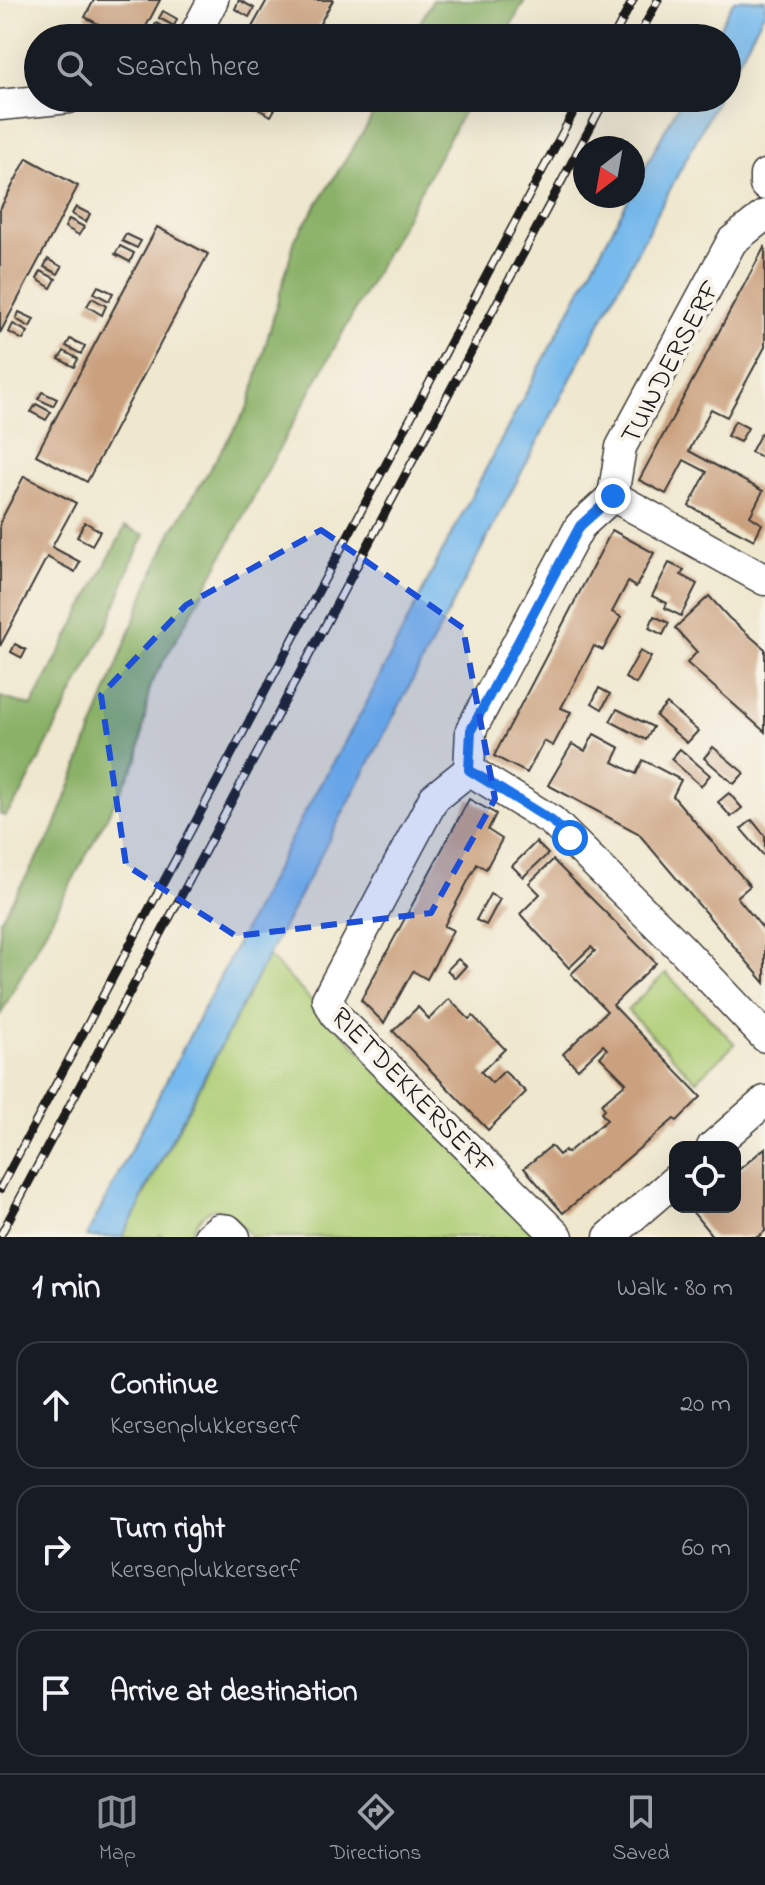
<!DOCTYPE html>
<meta charset="utf-8">
<style>
body{margin:0;font-family:"Indie Flower",sans-serif;background:#20242c;color:#f1f3f6}
.controls{position:absolute;right:24px;bottom:24px;display:grid;overflow:hidden;border-radius:16px;box-shadow:0 8px 32px #0002}
.controls button{width:72px;height:72px;display:grid;place-items:center;padding:0;border:0;border-bottom:2px solid #363941;background:#171b24;color:#f1f3f6;font:40px sans-serif}
.compass{position:absolute;left:573px;top:136px;width:72px;height:72px;border-radius:50%;background:#171b24;box-shadow:0 8px 32px #0002;rotate:211deg}
.stop{position:absolute;width:24px;height:24px;margin:-18px;border:6px solid #1a73e8;border-radius:50%;background:#fff}
.stop.end{background:#1a73e8;border-color:#fff;box-shadow:0 2px 8px #0008}
.list{margin:0;padding:0;list-style:none}
h2{display:flex;justify-content:space-between;align-items:center;height:104px;margin:0;padding:0 32px;font-size:34px}
h2 small{font-size:26px;font-weight:400;color:#9ea1a6}
.list li{display:grid;grid-template-columns:52px 1fr auto;gap:24px;align-items:center;box-sizing:border-box;height:128px;margin:0 16px 16px;padding:0 16px;border:2px solid #363941;border-radius:24px}
.list b{display:block;font-size:30px;white-space:nowrap}
.list p{margin:0;font-size:26px;white-space:nowrap;color:#9ea1a6}
.list em{font-size:26px;font-style:normal;color:#9ea1a6}
.icon{flex:none;width:44px;height:44px;fill:none;stroke:currentColor;stroke-width:2;stroke-linecap:round;stroke-linejoin:round}
.map{position:relative;flex:none;width:765px;height:1237px;overflow:hidden}
.search{position:absolute;background:#171b24;box-shadow:0 8px 32px #0002;left:24px;right:24px;top:24px;height:88px;display:flex;align-items:center;gap:20px;box-sizing:border-box;padding:0 28px;border-radius:44px;color:#9ea1a6;font-size:30px}
.sheet{height:536px;background:#171b24}
nav{display:flex;justify-content:space-around;align-items:center;box-sizing:border-box;height:112px;border-top:2px solid #363941;background:#171b24;font-size:22px;color:#9ea1a6}
nav a{display:grid;justify-items:center;gap:4px}
nav .on{color:#8c9099}
.map>svg:first-child{display:block}
.green{fill:#aece76;stroke:#657549;stroke-width:2}
.forest{fill:#8ab167;stroke:#536642;stroke-width:2}
.water{fill:#77baed;stroke:#4a6b84;stroke-width:2}
.building{fill:#caa07e}
.lines{fill:none;stroke-linecap:round;stroke-linejoin:round}
.minor-casing{stroke:#3c3a37;stroke-width:33}
.minor{stroke:#fff;stroke-width:30}
.rail-casing{stroke:#1c1c1c;stroke-width:9}
.rail{stroke:#f7f3e8;stroke-width:6;stroke-dasharray:18;stroke-linecap:butt}
.route{stroke:#1a73e8;stroke-width:10}
.marked{fill:#1d4ed8;fill-opacity:0.2;stroke:#1d4ed8;stroke-width:6;stroke-dasharray:16 10;stroke-linejoin:round}
.labels{text-anchor:middle;stroke-width:8;stroke-linejoin:round;paint-order:stroke}
.street-label{font-size:28px;fill:#1c1c1c;stroke:#f7f3e8}
</style>
<div class="map">
<svg width="765" height="1237" viewBox="0 0 765 1237">
<rect width="100%" height="100%" fill="#f7f3e8"/>
<filter id="ink" filterUnits="userSpaceOnUse"><feTurbulence type="fractalNoise" baseFrequency=".0125" numOctaves="2"/><feDisplacementMap in="SourceGraphic" scale="16" xChannelSelector="R" yChannelSelector="G"/><feConvolveMatrix kernelMatrix="1 2 1 2 8 2 1 2 1" color-interpolation-filters="sRGB"/></filter>
<filter id="wash" filterUnits="userSpaceOnUse"><feTurbulence type="fractalNoise" baseFrequency=".006" numOctaves="4" result="noise"/><feDisplacementMap in="SourceGraphic" scale="32" xChannelSelector="R" yChannelSelector="G"/><feGaussianBlur stdDeviation="1.8" result="paint"/><feColorMatrix in="noise" values="0 0 0 0 0 0 0 0 0 0 0 0 0 0 0 0 0 1.4 0 .05"/><feComposite in="paint" operator="in"/></filter>
<g filter="url(#wash)">
<rect width="100%" height="100%" fill="#efe7ce"/>
<!-- green -->
<g class="green">
<path d="M 268,956 L 541,1237 L 252,1237 C 223,1207 212,1193 188,1237 L 165,1237 L 160,1234 L 158,1237 L 122,1237 Z"/>
<path d="M 666,973 L 735,1044 L 696,1081 L 627,1010 Z"/>
</g>
<!-- forest -->
<g class="forest">
<path d="M 433,0 L 525,0 L 504,38 L 411,38 Z"/>
<path d="M 380,98 L 471,98 L 272,462 L 206,587 L 150,685 L 138,759 L 0,1015 L 0,920 L 52,834 L 149,582 L 172,531 L 249,405 L 295,239 L 367,126 Z"/>
<path d="M 125,527 L 145,535 L 132,561 L 109,623 L 21,795 L 5,816 L 0,814 L 0,697 L 32,706 Z"/>
</g>
<!-- water -->
<g class="water">
<path d="M 734,0 L 765,0 L 765,11 L 727,82 L 727,38 L 714,38 Z"/>
<path d="M 682,98 L 718,98 L 143,1194 L 139,1207 L 122,1237 L 86,1237 L 309,804 L 364,708 L 441,554 L 630,196 L 633,196 L 633,190 Z"/>
</g>
<g id="blocks">
<!-- building -->
<g class="building">
<path d="M 94,0 L 160,0 L 140,38 L 124,38 L 85,17 Z"/>
<path d="M 239,0 L 254,8 L 249,17 L 235,9 Z"/>
<path d="M 267,0 L 333,0 L 312,38 L 246,38 Z"/>
<path d="M 163,11 L 177,19 L 174,26 L 159,18 Z"/>
<path d="M 156,23 L 171,31 L 167,38 L 152,31 Z"/>
<path d="M 237,98 L 281,98 L 271,116 Z"/>
<path d="M 27,158 L 78,186 L 0,333 L 0,209 Z"/>
<path d="M 76,207 L 90,214 L 86,222 L 72,214 Z"/>
<path d="M 69,219 L 84,227 L 79,235 L 65,227 Z"/>
<path d="M 157,227 L 208,254 L 87,482 L 36,455 Z"/>
<path d="M 126,234 L 141,241 L 137,248 L 122,241 Z"/>
<path d="M 120,246 L 134,253 L 130,262 L 115,254 Z"/>
<path d="M 765,246 L 765,347 L 727,417 L 711,409 L 689,451 L 763,491 L 750,516 L 762,524 L 754,540 L 689,506 L 707,472 L 684,460 L 666,494 L 639,480 Z"/>
<path d="M 48,259 L 62,267 L 58,274 L 44,267 Z"/>
<path d="M 41,271 L 56,279 L 51,288 L 37,279 Z"/>
<path d="M 98,286 L 113,293 L 109,301 L 94,293 Z"/>
<path d="M 92,298 L 106,306 L 102,315 L 87,306 Z"/>
<path d="M 19,312 L 34,319 L 30,327 L 16,319 Z"/>
<path d="M 13,324 L 28,332 L 23,340 L 9,332 Z"/>
<path d="M 70,339 L 85,346 L 81,354 L 66,346 Z"/>
<path d="M 64,351 L 78,359 L 74,367 L 59,359 Z"/>
<path d="M 42,392 L 57,399 L 53,406 L 38,399 Z"/>
<path d="M 36,404 L 51,412 L 46,420 L 31,412 Z"/>
<path d="M 735,421 L 748,428 L 740,442 L 727,436 Z"/>
<path d="M 761,433 L 765,435 L 763,458 L 751,452 Z"/>
<path d="M 24,476 L 76,503 L 52,547 L 80,562 L 75,572 L 47,557 L 0,646 L 0,522 Z"/>
<path d="M 85,522 L 100,531 L 92,545 L 77,537 Z"/>
<path d="M 612,530 L 654,553 L 636,587 L 628,582 L 612,612 L 621,617 L 603,650 L 594,646 L 561,708 L 571,712 L 553,746 L 544,741 L 527,773 L 494,756 Z"/>
<path d="M 669,563 L 684,570 L 681,575 L 697,584 L 681,616 L 665,608 L 667,603 L 652,596 Z"/>
<path d="M 709,596 L 729,618 L 765,649 L 765,732 L 687,663 L 697,652 L 675,628 Z"/>
<path d="M 654,616 L 669,623 L 663,635 L 649,628 Z"/>
<path d="M 15,644 L 26,650 L 22,658 L 11,652 Z"/>
<path d="M 640,651 L 651,657 L 636,684 L 625,678 Z"/>
<path d="M 599,688 L 610,694 L 602,709 L 592,703 Z"/>
<path d="M 667,704 L 698,731 L 687,743 L 656,716 Z"/>
<path d="M 617,709 L 653,727 L 646,740 L 610,721 Z"/>
<path d="M 594,734 L 620,748 L 613,762 L 636,774 L 643,760 L 681,780 L 673,796 L 750,886 L 737,897 L 765,931 L 765,983 L 638,833 L 548,785 L 572,744 L 585,751 Z"/>
<path d="M 713,747 L 744,773 L 734,784 L 704,758 Z"/>
<path d="M 680,749 L 710,775 L 701,786 L 671,759 Z"/>
<path d="M 729,793 L 742,808 L 731,817 L 718,802 Z"/>
<path d="M 469,799 L 496,814 L 488,830 L 502,839 L 486,869 L 477,864 L 444,926 L 453,930 L 427,979 L 413,971 L 384,1023 L 361,1000 Z"/>
<path d="M 752,820 L 765,836 L 765,857 L 741,829 Z"/>
<path d="M 536,842 L 548,854 L 523,877 L 512,866 Z"/>
<path d="M 553,860 L 656,963 L 613,1005 L 701,1097 L 677,1121 L 674,1119 L 563,1213 L 524,1168 L 551,1146 L 559,1155 L 565,1150 L 567,1153 L 607,1120 L 601,1113 L 605,1109 L 601,1104 L 626,1083 L 600,1057 L 607,1049 L 603,1045 L 578,1069 L 563,1054 L 607,1011 L 571,974 L 595,951 L 591,947 L 569,968 L 520,914 L 540,894 L 529,883 Z"/>
<path d="M 490,894 L 500,899 L 486,925 L 476,920 Z"/>
<path d="M 458,959 L 466,966 L 455,978 L 447,970 Z"/>
<path d="M 449,999 L 469,1019 L 473,1016 L 505,1049 L 481,1072 L 492,1083 L 504,1071 L 526,1092 L 488,1130 L 393,1031 L 418,1007 L 429,1019 Z"/>
<path d="M 765,1148 L 765,1231 L 758,1237 L 713,1237 L 691,1210 L 695,1207 L 735,1207 L 735,1173 Z"/>
</g>
</g>
</g>
<g filter="url(#ink)">
<use href="#blocks" fill-opacity="0" stroke="#3c3a37" stroke-width="2"/>
<g class="lines">
<defs>
<g id="minor">
<path d="M 193,38 L 213,0"/>
<path d="M 0,105 L 69,98"/>
<path d="M 765,175 L 765,185"/>
<path d="M 765,215 L 732,241 L 621,447 L 613,496 L 765,580"/>
<path d="M 613,496 L 580,526 L 471,730 L 469,770 L 552,821 L 682,949 L 765,1037"/>
<path d="M 469,770 L 434,798 L 327,999 L 337,1017 L 558,1237"/>
<path d="M 712,1147 L 765,1101"/>
<path d="M 209,1237 L 219,1229 L 228,1230 L 235,1237"/>
<path d="M 609,1237 L 675,1180"/>
</g>
</defs>
<!-- minor casing -->
<use href="#minor" class="minor-casing"/>
<!-- minor -->
<use href="#minor" class="minor"/>
<defs>
<g id="rail">
<path d="M 613,38 L 633,0"/>
<path d="M 638,38 L 658,0"/>
<path d="M 0,1189 L 581,98"/>
<path d="M 0,1236 L 606,98"/>
</g>
</defs>
<!-- rail casing -->
<use href="#rail" class="rail-casing"/>
<!-- rail -->
<use href="#rail" class="rail"/>
</g>
</g>
<g class="lines" filter="url(#ink)">
<!-- route -->
<path class="route" d="M 570,838 L 552,821 L 469,770 L 471,730 L 580,526 L 613,496"/>
</g>
<!-- marked area -->
<path class="marked" d="M 321,530 L 463,628 L 495,799 L 431,913 L 236,936 L 126,865 L 101,695 L 186,605 Z"/>
<g class="labels">
<!-- street labels -->
<g class="street-label">
<text transform="translate(669 361) rotate(-62)" y="10">TUINDERSERF</text>
<text transform="translate(414 1090) rotate(46)" y="10">RIETDEKKERSERF</text>
</g>
</g>
</svg>
<div class="controls">
<button><svg class="icon" aria-label="locate" viewBox="0 0 24 24"><circle cx="12" cy="12" r="6"/><path d="M12 2v4M12 18v4M2 12h4M18 12h4"/></svg></button>
</div>
<svg class="compass" viewBox="-18 -18 36 36"><path d="M0-13l5 13h-10z" fill="#e53935"/><path d="M0 13l5-13h-10z" fill="#9ea1a6"/></svg>
<div class="stop" style="left:570px;top:838px"></div>
<div class="stop end" style="left:613px;top:496px"></div>
<div class="search"><svg class="icon" aria-label="search" viewBox="0 0 24 24"><circle cx="10" cy="10" r="6"/><path d="M15 15l6 6"/></svg>Search here</div>
</div>
<section class="sheet">
<h2>1 min<small>Walk · 80 m</small></h2>
<ul class="list">
<li><svg class="icon" aria-label="ahead" viewBox="0 0 24 24"><path d="M12 20V5M6 11l6-6 6 6"/></svg><div><b>Continue</b><p>Kersenplukkerserf</p></div><em>20 m</em></li>
<li><svg class="icon" aria-label="right" viewBox="0 0 24 24"><path d="M7 20v-9h11M14 6l5 5-5 5"/></svg><div><b>Turn right</b><p>Kersenplukkerserf</p></div><em>60 m</em></li>
<li><svg class="icon" aria-label="arrive" viewBox="0 0 24 24"><path d="M6 21V4h12l-3 4 3 4H6"/></svg><div><b>Arrive at destination</b></div></li>
</ul>
</section>
<nav>
<a class="on"><svg class="icon" aria-label="map" viewBox="0 0 24 24"><path d="M3 6l6-2 6 2 6-2v14l-6 2-6-2-6 2zM9 4v14M15 6v14"/></svg>Map</a>
<a><svg class="icon" aria-label="directions" viewBox="0 0 24 24"><path d="M12 3l9 9-9 9-9-9zM9 14v-3h6M13 9l2 2-2 2"/></svg>Directions</a>
<a><svg class="icon" aria-label="saved" viewBox="0 0 24 24"><path d="M7 4h10v16l-5-4-5 4z"/></svg>Saved</a>
</nav>
